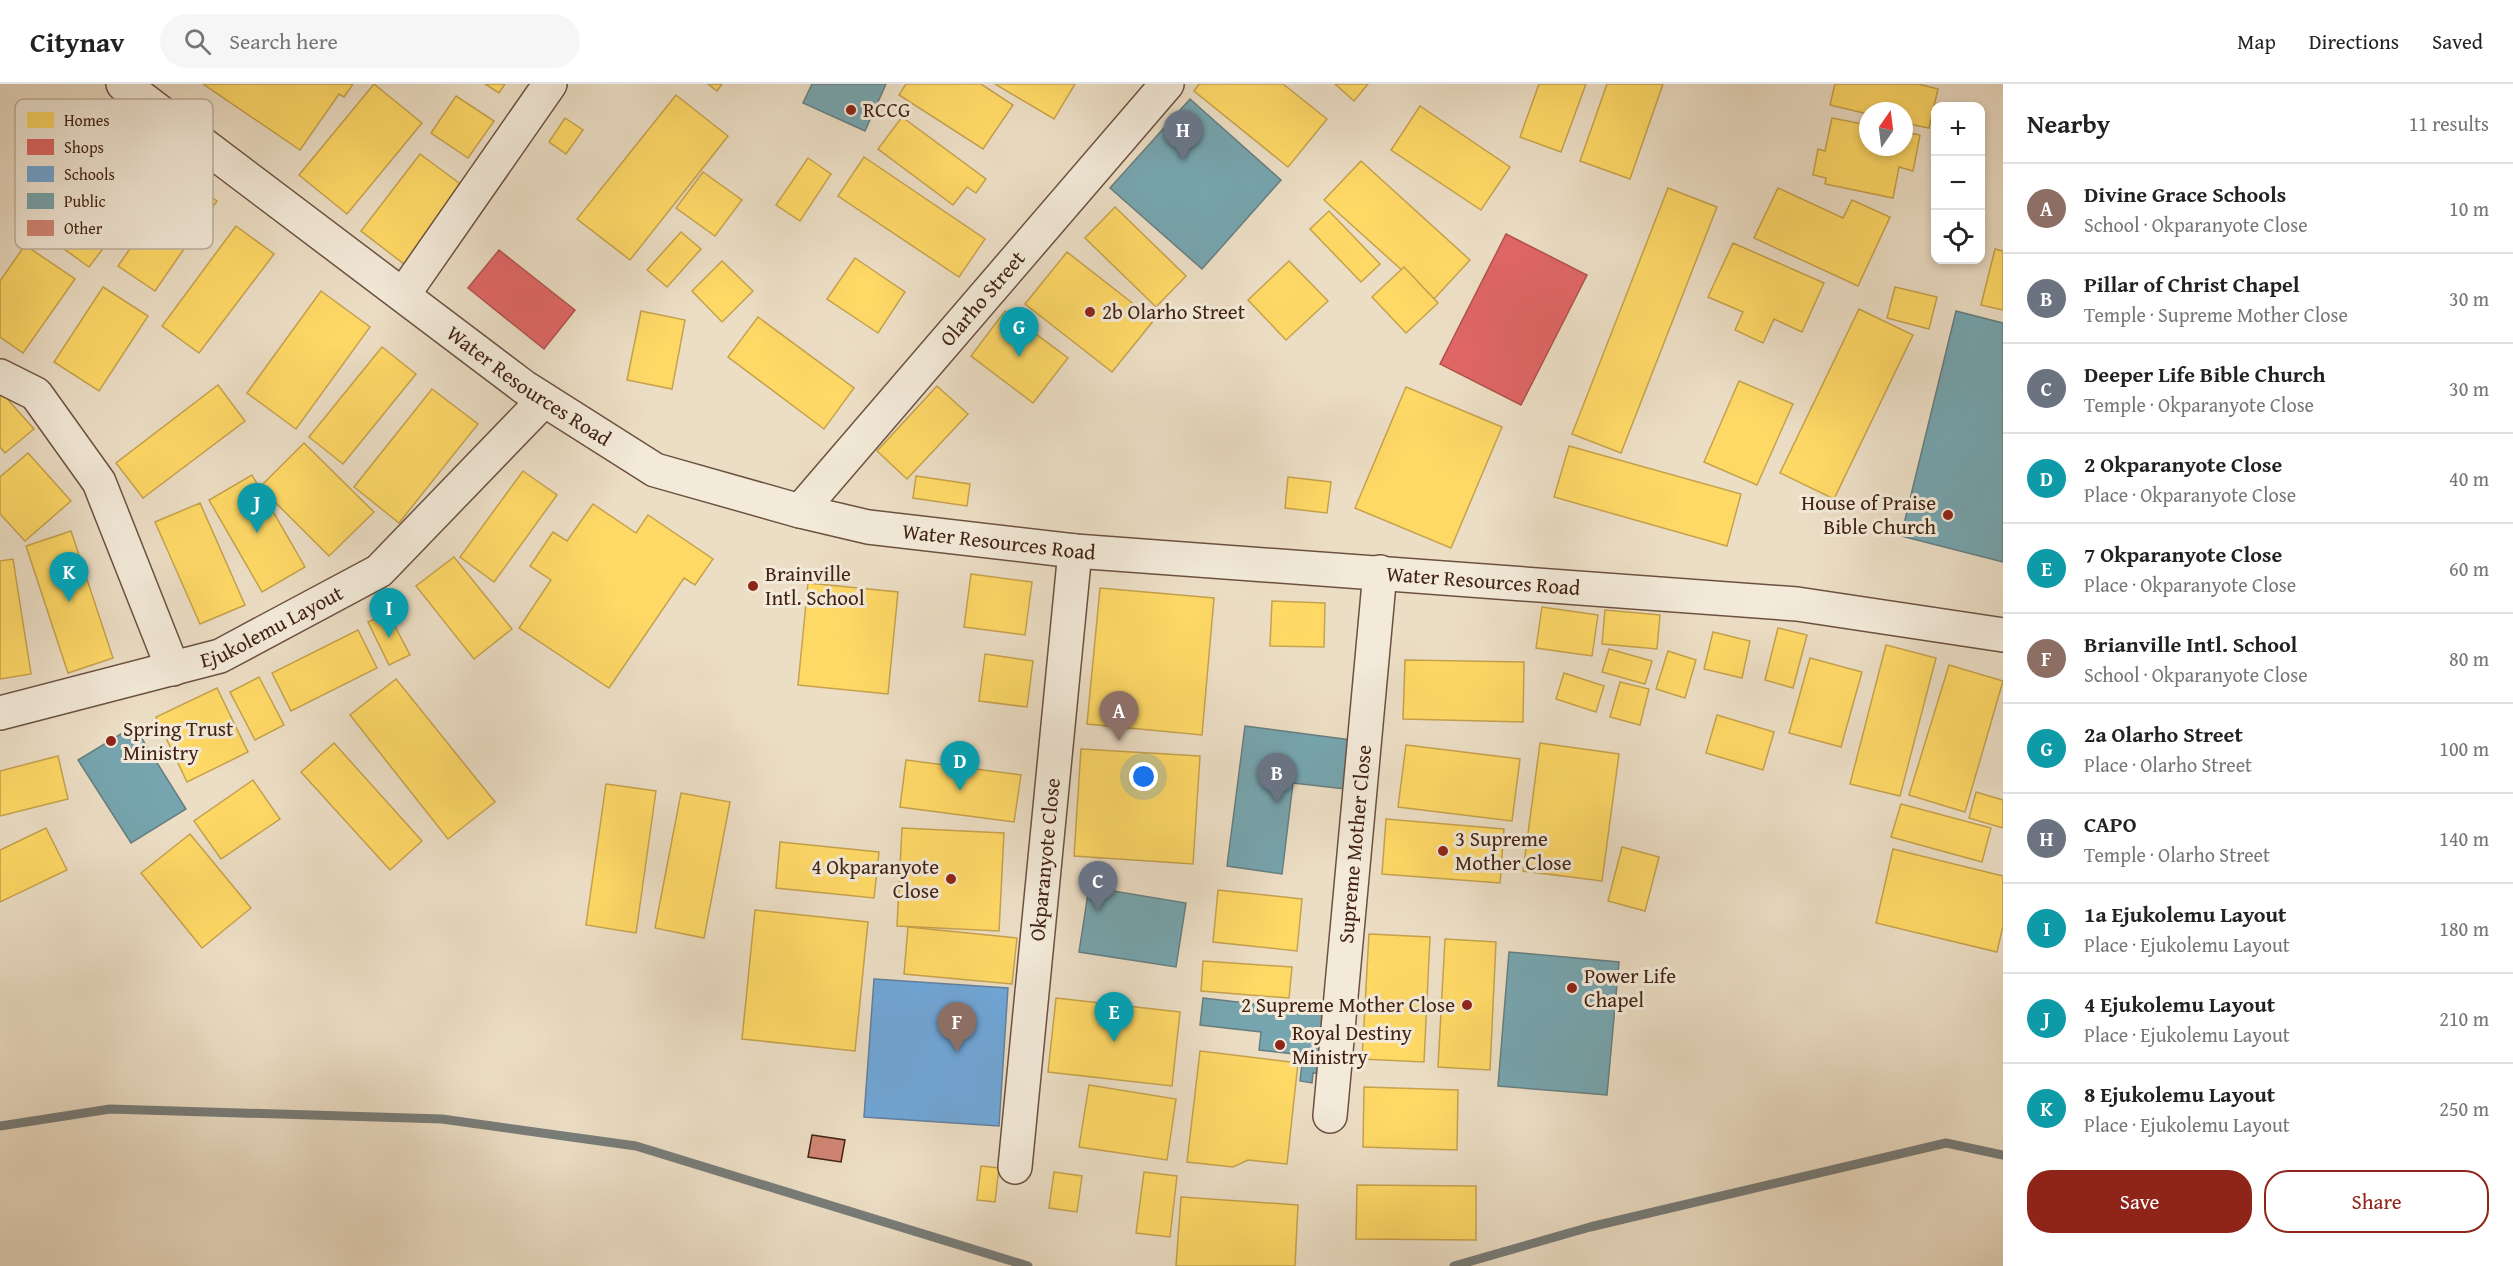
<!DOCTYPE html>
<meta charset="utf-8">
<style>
body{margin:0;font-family:"Gentium Book Plus",serif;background:#f6f6f6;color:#222}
.controls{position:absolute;right:18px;top:18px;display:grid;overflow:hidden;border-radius:12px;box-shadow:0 3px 9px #0003}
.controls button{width:54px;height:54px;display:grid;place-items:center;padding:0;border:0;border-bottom:2px solid #e0e0e0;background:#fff;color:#222;font:30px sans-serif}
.compass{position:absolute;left:1859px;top:18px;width:54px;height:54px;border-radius:50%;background:#fff;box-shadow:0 3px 9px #0003;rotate:14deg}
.you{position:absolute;left:1144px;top:693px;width:21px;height:21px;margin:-15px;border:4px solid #fff;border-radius:50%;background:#1a73e8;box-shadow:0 0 0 9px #1a73e833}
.badge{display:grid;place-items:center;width:39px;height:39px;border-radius:50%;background:#8f2418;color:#fff;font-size:20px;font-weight:700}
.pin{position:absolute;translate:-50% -50px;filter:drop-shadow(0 2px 3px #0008)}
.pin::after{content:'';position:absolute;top:32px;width:21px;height:18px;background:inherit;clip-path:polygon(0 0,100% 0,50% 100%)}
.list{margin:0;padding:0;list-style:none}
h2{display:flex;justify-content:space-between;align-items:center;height:78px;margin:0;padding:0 24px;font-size:26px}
h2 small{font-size:20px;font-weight:400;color:#767676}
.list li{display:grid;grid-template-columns:39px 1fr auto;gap:18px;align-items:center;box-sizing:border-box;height:90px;padding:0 24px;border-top:2px solid #e0e0e0}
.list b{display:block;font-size:22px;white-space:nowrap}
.list p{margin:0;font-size:20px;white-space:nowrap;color:#767676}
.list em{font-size:20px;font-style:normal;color:#767676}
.actions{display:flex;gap:12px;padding:18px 24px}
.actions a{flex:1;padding:14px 0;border:2px solid #8f2418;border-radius:24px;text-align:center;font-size:21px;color:#8f2418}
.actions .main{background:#8f2418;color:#fff}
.icon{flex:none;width:33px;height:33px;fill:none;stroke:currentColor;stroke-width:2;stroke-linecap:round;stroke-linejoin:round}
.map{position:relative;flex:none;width:2003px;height:1182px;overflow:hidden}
header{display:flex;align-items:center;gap:36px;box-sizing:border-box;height:84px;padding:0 30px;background:#fff;border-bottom:2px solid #e0e0e0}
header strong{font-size:28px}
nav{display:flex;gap:33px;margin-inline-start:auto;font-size:21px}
.search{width:420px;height:54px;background:#f6f6f6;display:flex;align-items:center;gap:15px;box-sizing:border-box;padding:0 21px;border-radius:33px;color:#767676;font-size:22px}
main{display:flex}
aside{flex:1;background:#fff}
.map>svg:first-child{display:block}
.homes{fill:#ffd966;stroke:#c6a24d;stroke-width:1.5}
.shops{fill:#e06666;stroke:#b1524d;stroke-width:1.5}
.schools{fill:#6fa8dc;stroke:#6280a0;stroke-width:1.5}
.public{fill:#76a5af;stroke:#667e80;stroke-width:1.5}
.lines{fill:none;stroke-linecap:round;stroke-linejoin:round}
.stream{stroke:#787d7a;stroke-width:9}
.building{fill:#d28676;stroke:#422214;stroke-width:1.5}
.street-casing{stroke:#6c5140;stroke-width:36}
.street{stroke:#f3ead9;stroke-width:33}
.poi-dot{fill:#8f2418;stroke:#f3ead9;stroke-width:2}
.labels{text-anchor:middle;stroke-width:6;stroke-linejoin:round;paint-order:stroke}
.poi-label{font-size:21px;fill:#422214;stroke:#f3ead9;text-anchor:start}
.street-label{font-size:21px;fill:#422214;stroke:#f3ead9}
.key{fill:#f3ead9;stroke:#beae9e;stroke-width:1.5}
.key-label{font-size:16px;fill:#422214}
</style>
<header>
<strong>Citynav</strong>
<div class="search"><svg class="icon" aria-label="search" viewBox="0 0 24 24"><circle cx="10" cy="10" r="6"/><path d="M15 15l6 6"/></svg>Search here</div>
<nav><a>Map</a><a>Directions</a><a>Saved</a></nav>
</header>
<main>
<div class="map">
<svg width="2003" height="1182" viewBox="0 0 2003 1182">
<rect width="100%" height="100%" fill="#ecdec5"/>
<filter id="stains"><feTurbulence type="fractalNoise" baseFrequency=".00333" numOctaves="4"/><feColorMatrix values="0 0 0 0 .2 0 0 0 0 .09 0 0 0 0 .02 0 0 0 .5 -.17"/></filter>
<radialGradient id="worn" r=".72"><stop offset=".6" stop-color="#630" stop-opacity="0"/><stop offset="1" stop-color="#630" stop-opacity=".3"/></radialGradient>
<!-- homes -->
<g class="homes">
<path d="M 203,0 L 353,0 L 344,13 L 339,10 L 300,66 Z"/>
<path d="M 374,0 L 422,39 L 347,130 L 299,91 Z"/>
<path d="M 485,0 L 505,0 L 499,9 Z"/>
<path d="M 708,0 L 722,0 L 717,7 Z"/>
<path d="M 906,0 L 981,0 L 1013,21 L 983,65 L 899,11 Z"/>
<path d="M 995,0 L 1075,0 L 1054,35 Z"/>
<path d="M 1199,0 L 1283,0 L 1327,35 L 1288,83 L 1194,7 Z"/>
<path d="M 1335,0 L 1368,0 L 1354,17 Z"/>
<path d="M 1539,0 L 1586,0 L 1561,68 L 1520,53 Z"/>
<path d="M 1607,0 L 1663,0 L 1630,95 L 1580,77 Z"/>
<path d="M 1835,0 L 1918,0 L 1938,5 L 1929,44 L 1904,39 L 1904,27 L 1868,27 L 1868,30 L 1830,21 Z"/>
<path d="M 676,11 L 728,52 L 630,176 L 577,135 Z"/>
<path d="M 456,12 L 494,37 L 468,74 L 431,49 Z"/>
<path d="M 1420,22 L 1510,83 L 1481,126 L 1391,66 Z"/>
<path d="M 902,33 L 986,95 L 976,109 L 967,103 L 953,121 L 878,65 Z"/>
<path d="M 565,34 L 583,46 L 566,70 L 549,58 Z"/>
<path d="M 1832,34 L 1868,41 L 1868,63 L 1904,63 L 1904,48 L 1920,51 L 1913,87 L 1899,83 L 1893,114 L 1825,100 L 1826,94 L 1813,91 L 1818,65 L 1825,67 Z"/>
<path d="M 420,70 L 463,102 L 404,180 L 361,147 Z"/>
<path d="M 864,73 L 985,155 L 959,193 L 838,112 Z"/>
<path d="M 808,74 L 831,90 L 800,137 L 776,121 Z"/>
<path d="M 114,75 L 150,102 L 89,183 L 53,157 Z"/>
<path d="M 1361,77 L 1470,176 L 1434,215 L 1324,116 Z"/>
<path d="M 703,88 L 742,116 L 715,152 L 676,124 Z"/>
<path d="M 180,92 L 217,117 L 155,207 L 118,182 Z"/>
<path d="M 1668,104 L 1717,123 L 1621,369 L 1572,350 Z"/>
<path d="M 1778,104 L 1843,134 L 1852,116 L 1890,133 L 1858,202 L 1754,154 Z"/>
<path d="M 1115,123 L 1186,192 L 1156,223 L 1085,154 Z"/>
<path d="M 1329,127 L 1380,180 L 1361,198 L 1310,145 Z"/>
<path d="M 236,142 L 274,170 L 199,269 L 162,242 Z"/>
<path d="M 681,148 L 701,165 L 667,203 L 647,186 Z"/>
<path d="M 1733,159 L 1824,199 L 1802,248 L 1774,235 L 1763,259 L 1735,246 L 1743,228 L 1708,213 Z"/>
<path d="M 25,161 L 75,195 L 23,269 L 0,253 L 0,197 Z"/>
<path d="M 1995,165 L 2003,167 L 2003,226 L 1981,221 Z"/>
<path d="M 1067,168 L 1154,236 L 1112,288 L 1025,220 Z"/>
<path d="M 855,174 L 905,208 L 878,249 L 827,215 Z"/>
<path d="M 722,177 L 753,207 L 722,238 L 692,207 Z"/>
<path d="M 1289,177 L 1328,217 L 1286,256 L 1248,216 Z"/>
<path d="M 1404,183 L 1438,219 L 1406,249 L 1372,213 Z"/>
<path d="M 103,203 L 148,232 L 99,307 L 54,278 Z"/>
<path d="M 1895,203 L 1937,213 L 1929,245 L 1887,234 Z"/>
<path d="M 321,207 L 370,243 L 296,345 L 247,309 Z"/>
<path d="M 1859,225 L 1913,251 L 1834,415 L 1780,389 Z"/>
<path d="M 641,227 L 685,236 L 672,305 L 627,296 Z"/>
<path d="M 1005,227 L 1068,274 L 1033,319 L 971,272 Z"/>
<path d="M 758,233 L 854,304 L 824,345 L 728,273 Z"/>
<path d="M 382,263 L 416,290 L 343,380 L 309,353 Z"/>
<path d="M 1739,297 L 1793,320 L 1757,401 L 1704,378 Z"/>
<path d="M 218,301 L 245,337 L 143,414 L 116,379 Z"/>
<path d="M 937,302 L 968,330 L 907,395 L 877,367 Z"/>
<path d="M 1406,303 L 1502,343 L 1451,464 L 1355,424 Z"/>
<path d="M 432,305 L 478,340 L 399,439 L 354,403 Z"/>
<path d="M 0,307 L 34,345 L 5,369 L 0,363 Z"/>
<path d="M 304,359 L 374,428 L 329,472 L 260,403 Z"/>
<path d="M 1569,362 L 1741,410 L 1727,462 L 1554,413 Z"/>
<path d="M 28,369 L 71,417 L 25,457 L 0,430 L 0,393 Z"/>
<path d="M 523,387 L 557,411 L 494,498 L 460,473 Z"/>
<path d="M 252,391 L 305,483 L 262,508 L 209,416 Z"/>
<path d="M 916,392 L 970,400 L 967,422 L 913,414 Z"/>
<path d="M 1288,393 L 1331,398 L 1327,429 L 1285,424 Z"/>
<path d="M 200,419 L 245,521 L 200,540 L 155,438 Z"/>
<path d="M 593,420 L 636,449 L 648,431 L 713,475 L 695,501 L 684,494 L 609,604 L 519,544 L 551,496 L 530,482 L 553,448 L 567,457 Z"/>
<path d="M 71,447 L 113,574 L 68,589 L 26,462 Z"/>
<path d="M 454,473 L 512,545 L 474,575 L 416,502 Z"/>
<path d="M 13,475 L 31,590 L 0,595 L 0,477 Z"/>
<path d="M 971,490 L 1032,498 L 1025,551 L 964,543 Z"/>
<path d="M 808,499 L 898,508 L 888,610 L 798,601 Z"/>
<path d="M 1100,504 L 1214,514 L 1202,651 L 1087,640 Z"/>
<path d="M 1272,517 L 1325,519 L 1324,563 L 1270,562 Z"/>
<path d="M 1542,523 L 1598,531 L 1592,572 L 1536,564 Z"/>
<path d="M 1605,526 L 1660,531 L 1657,565 L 1602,560 Z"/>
<path d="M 388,529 L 410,571 L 389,581 L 368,538 Z"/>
<path d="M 1778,544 L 1807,551 L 1793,604 L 1765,596 Z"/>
<path d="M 358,546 L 377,584 L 291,627 L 272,589 Z"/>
<path d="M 1713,548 L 1750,557 L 1742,594 L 1704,585 Z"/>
<path d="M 1886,561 L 1936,574 L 1900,712 L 1850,700 Z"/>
<path d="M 1609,565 L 1652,577 L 1645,600 L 1602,588 Z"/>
<path d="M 1668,567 L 1696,576 L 1685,614 L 1656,605 Z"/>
<path d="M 985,570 L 1033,577 L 1027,623 L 979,617 Z"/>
<path d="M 1810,574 L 1862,588 L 1841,663 L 1789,649 Z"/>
<path d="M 1405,576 L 1524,578 L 1523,638 L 1403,635 Z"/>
<path d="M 1949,581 L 2003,597 L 1965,728 L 1909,711 Z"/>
<path d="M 1564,589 L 1604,602 L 1596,628 L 1556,615 Z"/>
<path d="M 259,593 L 284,641 L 255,656 L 230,608 Z"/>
<path d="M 396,595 L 495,718 L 448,755 L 350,631 Z"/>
<path d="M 1620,598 L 1649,605 L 1640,641 L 1610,633 Z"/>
<path d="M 217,604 L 248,668 L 187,698 L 156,633 Z"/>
<path d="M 1717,631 L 1774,648 L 1763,686 L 1706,669 Z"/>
<path d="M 334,659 L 422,757 L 390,786 L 301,688 Z"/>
<path d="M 1540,659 L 1619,670 L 1602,797 L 1523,787 Z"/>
<path d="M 1406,661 L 1520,675 L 1512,737 L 1398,723 Z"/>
<path d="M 1081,665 L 1200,672 L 1193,780 L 1074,772 Z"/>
<path d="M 58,672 L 68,715 L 0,732 L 0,687 Z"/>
<path d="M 906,676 L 1021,691 L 1014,738 L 900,723 Z"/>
<path d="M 253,696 L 280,735 L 221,775 L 194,737 Z"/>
<path d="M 606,700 L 656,707 L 636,849 L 586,841 Z"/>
<path d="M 1976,708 L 2003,716 L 2003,744 L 1969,734 Z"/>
<path d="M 681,709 L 730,718 L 704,854 L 655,844 Z"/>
<path d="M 1901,720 L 1991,744 L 1982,778 L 1891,753 Z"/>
<path d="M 1386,735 L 1504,745 L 1500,799 L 1382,790 Z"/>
<path d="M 46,744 L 67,786 L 0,818 L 0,766 Z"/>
<path d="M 902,744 L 1004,749 L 999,847 L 897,842 Z"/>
<path d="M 190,750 L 251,824 L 202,864 L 141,789 Z"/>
<path d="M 780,758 L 879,768 L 874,814 L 776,804 Z"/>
<path d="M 1622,763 L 1659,773 L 1645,827 L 1608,817 Z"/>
<path d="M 1893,765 L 2003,792 L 2003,842 L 1997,868 L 1876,839 Z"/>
<path d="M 1218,806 L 1302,815 L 1297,867 L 1213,858 Z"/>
<path d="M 755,826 L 868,838 L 855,967 L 742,955 Z"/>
<path d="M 908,843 L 1017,854 L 1012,900 L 904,890 Z"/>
<path d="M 1369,850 L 1430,853 L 1424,978 L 1362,975 Z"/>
<path d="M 1445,855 L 1496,858 L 1490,986 L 1438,983 Z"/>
<path d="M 1203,877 L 1292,883 L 1289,914 L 1201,907 Z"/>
<path d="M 1056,914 L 1180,928 L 1172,1002 L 1048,988 Z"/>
<path d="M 1200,967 L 1298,979 L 1287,1080 L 1248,1076 L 1233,1083 L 1187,1078 Z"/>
<path d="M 1089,1001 L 1176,1015 L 1167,1076 L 1079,1063 Z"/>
<path d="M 1364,1003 L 1458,1006 L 1457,1066 L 1363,1063 Z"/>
<path d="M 981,1082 L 999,1084 L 995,1118 L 977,1116 Z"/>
<path d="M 1054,1088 L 1082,1092 L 1077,1128 L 1049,1124 Z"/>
<path d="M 1144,1088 L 1177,1092 L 1170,1153 L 1136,1149 Z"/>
<path d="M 1357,1101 L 1476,1102 L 1476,1156 L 1356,1155 Z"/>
<path d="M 1181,1113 L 1298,1121 L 1295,1182 L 1176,1182 Z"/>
</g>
<!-- shops -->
<g class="shops">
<path d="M 1506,150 L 1587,191 L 1521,321 L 1440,280 Z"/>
<path d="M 499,166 L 575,226 L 544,265 L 468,204 Z"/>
</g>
<!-- schools -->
<path class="schools" d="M 874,895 L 1008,904 L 999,1042 L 864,1033 Z"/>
<!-- public -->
<g class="public">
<path d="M 812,0 L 886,0 L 865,47 L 803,19 Z"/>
<path d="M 1190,15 L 1281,96 L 1202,185 L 1110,104 Z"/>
<path d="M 1956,227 L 2003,239 L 2003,478 L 1901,452 Z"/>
<path d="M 134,642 L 186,725 L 131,759 L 78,676 Z"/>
<path d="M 1245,642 L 1351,656 L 1345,705 L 1293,699 L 1282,790 L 1227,782 Z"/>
<path d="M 1089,803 L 1186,819 L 1176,883 L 1079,868 Z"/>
<path d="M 1509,868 L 1619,878 L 1607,1011 L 1498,1002 Z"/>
<path d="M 1203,914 L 1324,928 L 1324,990 L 1313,989 L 1312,999 L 1300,997 L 1303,971 L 1259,966 L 1261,948 L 1200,941 Z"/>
</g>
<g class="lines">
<!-- stream -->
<g class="stream">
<path d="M 0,1042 L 110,1025 L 442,1035 L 636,1062 L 1028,1182"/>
<path d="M 1454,1182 L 1590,1143 L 1946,1059 L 2003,1071"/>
</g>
</g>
<!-- building -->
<path class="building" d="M 812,1051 L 845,1056 L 841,1078 L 808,1073 Z"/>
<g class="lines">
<defs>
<g id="street">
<path id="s1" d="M 123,0 L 524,303 L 655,386 L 800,427 L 868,443 L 1075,467 L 1797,520 L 2003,551"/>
<path d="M 403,211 L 550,0"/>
<path d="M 0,292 L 36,310 L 99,398 L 173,585"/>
<path id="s2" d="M 800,427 L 1167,0"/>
<path id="s3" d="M 0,629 L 220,572 L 379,487 L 544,316"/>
<path id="s4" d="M 1330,1032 L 1380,488"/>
<path id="s5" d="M 1015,1083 L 1075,467"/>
</g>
</defs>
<!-- street casing -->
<use href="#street" class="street-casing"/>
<!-- street -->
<use href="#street" class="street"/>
</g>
<!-- markers -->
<g class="poi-dot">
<circle cx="851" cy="26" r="6"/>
<circle cx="1090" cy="228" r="6"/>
<circle cx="1948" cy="431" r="6"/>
<circle cx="753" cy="502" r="6"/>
<circle cx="111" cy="657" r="6"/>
<circle cx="1443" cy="767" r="6"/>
<circle cx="951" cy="795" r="6"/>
<circle cx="1572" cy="904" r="6"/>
<circle cx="1467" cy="921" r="6"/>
<circle cx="1280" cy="961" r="6"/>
</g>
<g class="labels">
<!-- poi labels -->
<g class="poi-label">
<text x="863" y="33">RCCG</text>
<text x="1102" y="235">2b Olarho Street</text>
<text x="1936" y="426" text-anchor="end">House of Praise<tspan x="1936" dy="24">Bible Church</tspan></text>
<text x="765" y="497">Brainville<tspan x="765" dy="24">Intl. School</tspan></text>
<text x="123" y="652">Spring Trust<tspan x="123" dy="24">Ministry</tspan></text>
<text x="1455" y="762">3 Supreme<tspan x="1455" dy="24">Mother Close</tspan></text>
<text x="939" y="790" text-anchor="end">4 Okparanyote<tspan x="939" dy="24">Close</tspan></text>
<text x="1584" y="899">Power Life<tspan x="1584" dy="24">Chapel</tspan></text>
<text x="1455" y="928" text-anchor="end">2 Supreme Mother Close</text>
<text x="1292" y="956">Royal Destiny<tspan x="1292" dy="24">Ministry</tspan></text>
</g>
<!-- street labels -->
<g class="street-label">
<text dy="7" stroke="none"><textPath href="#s2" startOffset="280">Olarho Street</textPath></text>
<text dy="7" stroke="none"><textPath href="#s1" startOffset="506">Water Resources Road</textPath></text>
<text dy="7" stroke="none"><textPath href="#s1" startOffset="1010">Water Resources Road</textPath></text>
<text dy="7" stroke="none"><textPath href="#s1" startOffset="1496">Water Resources Road</textPath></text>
<text dy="7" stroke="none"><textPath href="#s3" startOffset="286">Ejukolemu Layout</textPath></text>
<text dy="7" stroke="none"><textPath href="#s4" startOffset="273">Supreme Mother Close</textPath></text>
<text dy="7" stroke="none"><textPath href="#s5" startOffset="309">Okparanyote Close</textPath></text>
</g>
</g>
<!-- legend -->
<rect x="15" y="15" width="198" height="150" rx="9" class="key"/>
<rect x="27" y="28" width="27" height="16" fill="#ffd966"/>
<rect x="27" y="55" width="27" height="16" fill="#e06666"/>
<rect x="27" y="82" width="27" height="16" fill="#6fa8dc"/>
<rect x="27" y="109" width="27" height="16" fill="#76a5af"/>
<rect x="27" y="136" width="27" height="16" fill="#d28676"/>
<g class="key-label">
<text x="64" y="42">Homes</text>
<text x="64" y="69">Shops</text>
<text x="64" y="96">Schools</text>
<text x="64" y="123">Public</text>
<text x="64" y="150">Other</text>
</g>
<rect width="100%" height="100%" filter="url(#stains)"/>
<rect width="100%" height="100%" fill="url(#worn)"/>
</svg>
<div class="controls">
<button>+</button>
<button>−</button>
<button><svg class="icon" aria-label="locate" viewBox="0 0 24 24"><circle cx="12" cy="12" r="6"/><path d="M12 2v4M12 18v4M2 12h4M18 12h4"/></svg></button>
</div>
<svg class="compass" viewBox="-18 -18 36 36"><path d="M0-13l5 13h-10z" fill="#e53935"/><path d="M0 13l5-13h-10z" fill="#767676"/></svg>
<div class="you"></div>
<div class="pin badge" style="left:1119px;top:657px;background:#8d6e63">A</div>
<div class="pin badge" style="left:1277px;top:719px;background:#6b7280">B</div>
<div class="pin badge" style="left:1098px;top:827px;background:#6b7280">C</div>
<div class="pin badge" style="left:960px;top:707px;background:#0f9aa8">D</div>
<div class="pin badge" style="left:1114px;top:958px;background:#0f9aa8">E</div>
<div class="pin badge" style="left:957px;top:968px;background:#8d6e63">F</div>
<div class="pin badge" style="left:1019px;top:273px;background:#0f9aa8">G</div>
<div class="pin badge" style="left:1183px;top:76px;background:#6b7280">H</div>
<div class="pin badge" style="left:389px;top:554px;background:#0f9aa8">I</div>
<div class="pin badge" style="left:257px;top:449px;background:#0f9aa8">J</div>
<div class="pin badge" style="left:69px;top:518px;background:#0f9aa8">K</div>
</div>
<aside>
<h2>Nearby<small>11 results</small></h2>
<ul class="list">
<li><span class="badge" style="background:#8d6e63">A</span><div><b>Divine Grace Schools</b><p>School · Okparanyote Close</p></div><em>10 m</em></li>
<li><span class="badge" style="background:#6b7280">B</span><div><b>Pillar of Christ Chapel</b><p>Temple · Supreme Mother Close</p></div><em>30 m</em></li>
<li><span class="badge" style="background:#6b7280">C</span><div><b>Deeper Life Bible Church</b><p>Temple · Okparanyote Close</p></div><em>30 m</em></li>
<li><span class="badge" style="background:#0f9aa8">D</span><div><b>2 Okparanyote Close</b><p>Place · Okparanyote Close</p></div><em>40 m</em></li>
<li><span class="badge" style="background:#0f9aa8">E</span><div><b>7 Okparanyote Close</b><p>Place · Okparanyote Close</p></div><em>60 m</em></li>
<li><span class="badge" style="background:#8d6e63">F</span><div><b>Brianville Intl. School</b><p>School · Okparanyote Close</p></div><em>80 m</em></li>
<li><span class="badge" style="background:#0f9aa8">G</span><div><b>2a Olarho Street</b><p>Place · Olarho Street</p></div><em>100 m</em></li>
<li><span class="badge" style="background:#6b7280">H</span><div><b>CAPO</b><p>Temple · Olarho Street</p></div><em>140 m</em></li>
<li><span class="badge" style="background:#0f9aa8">I</span><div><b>1a Ejukolemu Layout</b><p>Place · Ejukolemu Layout</p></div><em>180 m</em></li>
<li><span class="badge" style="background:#0f9aa8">J</span><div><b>4 Ejukolemu Layout</b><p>Place · Ejukolemu Layout</p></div><em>210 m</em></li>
<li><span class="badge" style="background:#0f9aa8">K</span><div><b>8 Ejukolemu Layout</b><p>Place · Ejukolemu Layout</p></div><em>250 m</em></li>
</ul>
<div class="actions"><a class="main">Save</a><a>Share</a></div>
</aside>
</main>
